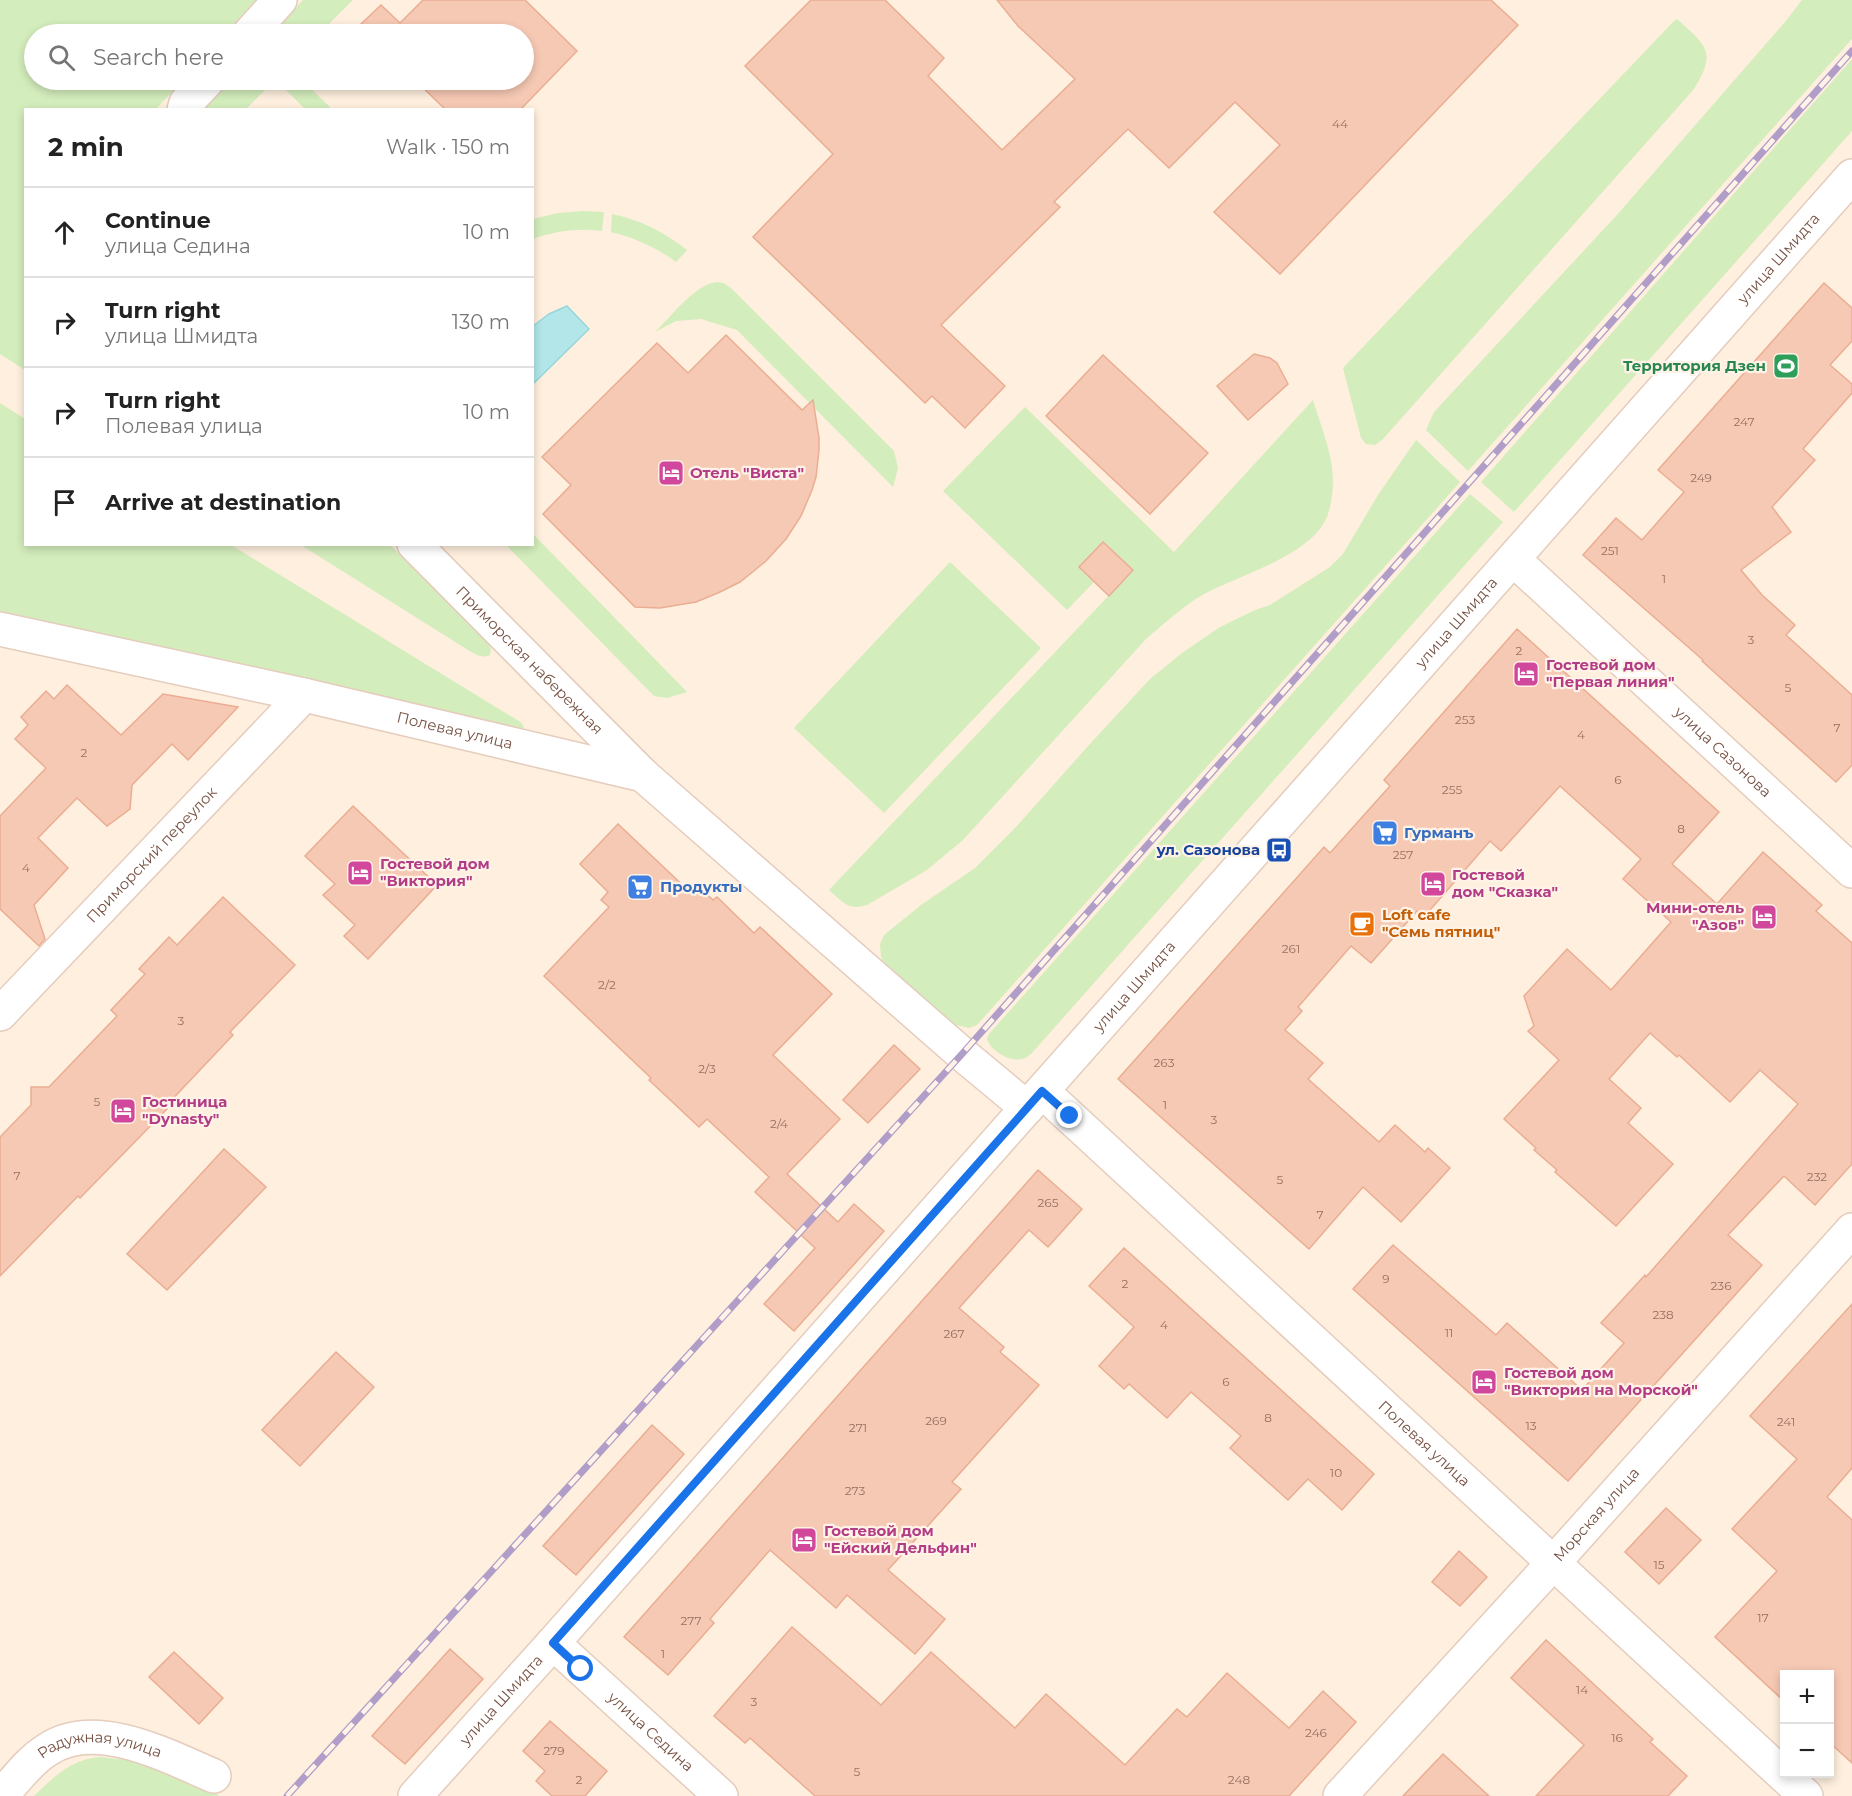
<!DOCTYPE html>
<meta charset="utf-8">
<style>
body{margin:0;font-family:Montserrat,sans-serif;background:#f2f2f2;color:#222}
.controls{position:absolute;right:18px;bottom:18px;display:grid;overflow:hidden;border-radius:0px;box-shadow:0 3px 9px #0003}
.controls button{width:54px;height:54px;display:grid;place-items:center;padding:0;border:0;border-bottom:2px solid #e0e0e0;background:#fff;color:#222;font:30px sans-serif}
.stop{position:absolute;width:18px;height:18px;margin:-14px;border:4px solid #1a73e8;border-radius:50%;background:#fff}
.stop.end{background:#1a73e8;border-color:#fff;box-shadow:0 2px 6px #0008}
.list{margin:0;padding:0;list-style:none}
h2{display:flex;justify-content:space-between;align-items:center;height:78px;margin:0;padding:0 24px;font-size:26px}
h2 small{font-size:20px;font-weight:400;color:#767676}
.list li{display:grid;grid-template-columns:39px 1fr auto;gap:18px;align-items:center;box-sizing:border-box;height:90px;padding:0 24px;border-top:2px solid #e0e0e0}
.list b{display:block;font-size:22px;white-space:nowrap}
.list p{margin:0;font-size:20px;white-space:nowrap;color:#767676}
.list em{font-size:20px;font-style:normal;color:#767676}
.icon{flex:none;width:33px;height:33px;fill:none;stroke:currentColor;stroke-width:2;stroke-linecap:round;stroke-linejoin:round}
.map{position:relative;flex:none;width:1852px;height:1796px;overflow:hidden}
.search{position:absolute;background:#fff;box-shadow:0 3px 9px #0003;left:24px;top:24px;width:510px;height:66px;display:flex;align-items:center;gap:15px;box-sizing:border-box;padding:0 21px;border-radius:33px;color:#767676;font-size:22px}
.panel{position:absolute;background:#fff;box-shadow:0 3px 9px #0003;left:24px;top:108px;width:510px;height:438px;border-radius:0px}
.map>svg:first-child{display:block}
.green{fill:#d4edbc}
.water{fill:#b2e6e9;stroke:#97d7dc;stroke-width:1.5}
.building{fill:#f6c9b4;stroke:#ebad92;stroke-width:1.5}
.lines{fill:none;stroke-linecap:round;stroke-linejoin:round}
.minor-casing{stroke:#e5ccbd;stroke-width:36}
.minor{stroke:#fff;stroke-width:33}
.rail-casing{stroke:#b09dc8;stroke-width:7}
.rail{stroke:#fff3e7;stroke-width:4.5;stroke-dasharray:14;stroke-linecap:butt}
.route{stroke:#1a73e8;stroke-width:8}
.labels{text-anchor:middle;stroke-width:4.5;stroke-linejoin:round;paint-order:stroke}
.number-label{font-size:12px;fill:#977060}
.street-label{font-size:15px;fill:#775244;stroke:#fff3e7}
.leisure-label{font-size:15px;font-weight:bold;fill:#27864d;stroke:#fff3e7;text-anchor:end}
.hotel-label{font-size:15px;font-weight:bold;fill:#b23c85;stroke:#fff3e7;text-anchor:start}
.shop-label{font-size:15px;font-weight:bold;fill:#366cbe;stroke:#fff3e7;text-anchor:start}
.transit-label{font-size:15px;font-weight:bold;fill:#164399;stroke:#fff3e7;text-anchor:end}
.food-label{font-size:15px;font-weight:bold;fill:#c56008;stroke:#fff3e7;text-anchor:start}
</style>
<div class="map">
<svg width="1852" height="1796" viewBox="0 0 1852 1796">
<rect width="100%" height="100%" fill="#feefde"/>
<!-- green -->
<g class="green">
<path d="M 0,0 L 256,0 L 224,34 L 34,34 L 34,80 L 183,80 L 156,109 L 26,110 L 25,370 L 0,354 Z"/>
<path d="M 303,0 L 353,0 L 319,34 L 270,34 Z"/>
<path d="M 1802,0 L 1852,0 L 1852,39 L 1468,471 L 1426,430 L 1434,412 L 1616,216 L 1785,22 Z"/>
<path d="M 1677,19 C 1707,46 1717,52 1694,89 L 1383,439 L 1375,445 L 1366,444 L 1361,438 L 1343,368 L 1673,22 Z"/>
<path d="M 1852,59 L 1852,131 L 1514,512 L 1481,482 Z"/>
<path d="M 228,80 L 275,80 L 246,109 L 201,110 Z"/>
<path d="M 293,80 L 302,80 L 332,109 L 305,109 L 284,88 Z"/>
<path d="M 583,211 L 604,212 L 602,231 C 579,228 555,231 533,239 L 533,219 L 558,213 Z"/>
<path d="M 612,214 C 641,220 664,232 687,250 L 676,262 C 656,247 635,238 611,232 Z"/>
<path d="M 717,282 L 724,283 L 732,289 L 894,451 L 898,468 L 893,487 L 737,330 L 701,319 L 676,321 L 655,332 C 671,317 695,284 717,282 Z"/>
<path d="M 1313,400 C 1322,430 1337,463 1332,495 C 1331,503 1329,514 1325,521 C 1306,557 1239,575 1204,594 C 1183,606 1164,624 1146,639 L 963,840 L 927,870 L 867,905 C 848,911 843,902 829,890 L 1133,570 L 1103,542 L 1079,567 L 1094,582 L 1067,610 L 943,491 L 1025,407 L 1174,552 Z"/>
<path d="M 0,403 L 25,419 L 26,544 L 231,545 L 522,723 L 524,728 L 521,730 L 0,611 Z"/>
<path d="M 1416,440 L 1460,482 L 977,1025 L 969,1028 L 956,1025 L 938,1016 L 886,969 L 881,957 L 880,944 L 884,935 L 921,905 L 975,868 L 1015,828 L 1089,745 L 1150,679 L 1182,653 L 1220,627 L 1255,610 L 1270,605 L 1330,567 L 1343,554 L 1378,495 Z"/>
<path d="M 1470,494 L 1503,522 L 1031,1054 C 1028,1056 1026,1058 1022,1059 C 1009,1062 991,1051 987,1039 L 989,1034 Z"/>
<path d="M 533,533 L 533,534 L 687,692 L 667,698 L 654,696 L 506,545 L 532,544 Z"/>
<path d="M 301,545 L 390,545 L 487,641 L 491,649 L 490,655 C 482,659 475,654 468,650 Z"/>
<path d="M 950,562 L 1041,648 L 884,813 L 794,728 Z"/>
<path d="M 100,1757 L 128,1760 L 151,1766 L 200,1782 L 219,1796 L 34,1796 C 54,1777 71,1759 100,1757 Z"/>
</g>
<!-- water -->
<path class="water" d="M 567,306 L 589,329 L 533,384 L 533,326 L 549,314 Z"/>
<!-- building -->
<g class="building">
<path d="M 423,0 L 525,0 L 577,51 L 520,110 L 446,110 L 415,80 L 524,80 L 524,34 L 370,34 L 360,25 L 381,5 L 400,23 Z"/>
<path d="M 811,0 L 885,0 L 944,58 L 928,76 L 1002,150 L 1075,79 L 1018,26 L 997,0 L 1491,0 L 1518,25 L 1280,274 L 1214,212 L 1280,145 L 1235,102 L 1169,168 L 1128,129 L 1054,202 L 1060,207 L 941,325 L 1005,386 L 965,428 L 932,396 L 925,403 L 753,237 L 833,154 L 745,66 Z"/>
<path d="M 1824,283 L 1852,308 L 1852,341 L 1830,365 L 1852,384 L 1852,393 L 1803,449 L 1815,460 L 1772,507 L 1791,532 L 1741,570 L 1762,595 L 1795,625 L 1786,635 L 1852,695 L 1852,765 L 1836,782 L 1702,661 L 1703,660 L 1583,555 L 1616,518 L 1642,540 L 1684,492 L 1658,470 Z"/>
<path d="M 726,335 L 802,410 L 813,400 L 819,438 L 819,450 L 816,477 L 812,490 L 801,516 L 786,539 L 766,561 L 740,582 L 720,592 L 696,602 L 660,608 L 635,607 L 543,514 L 571,485 L 542,457 L 657,343 L 688,373 Z"/>
<path d="M 1254,354 L 1270,358 L 1277,363 L 1288,384 L 1248,420 L 1217,386 Z"/>
<path d="M 1103,355 L 1208,453 L 1150,514 L 1046,416 Z"/>
<path d="M 1103,542 L 1133,570 L 1109,596 L 1079,567 Z"/>
<path d="M 1517,629 L 1719,812 L 1672,864 L 1717,904 L 1763,852 L 1822,905 L 1816,911 L 1852,943 L 1852,1164 L 1815,1205 L 1784,1176 L 1728,1235 L 1762,1265 L 1568,1481 L 1353,1289 L 1393,1245 L 1496,1335 L 1507,1323 L 1582,1390 L 1624,1343 L 1601,1323 L 1645,1275 L 1646,1277 L 1798,1104 L 1760,1070 L 1730,1102 L 1679,1055 L 1677,1057 L 1650,1033 L 1609,1079 L 1641,1108 L 1628,1123 L 1673,1164 L 1616,1226 L 1555,1172 L 1557,1170 L 1534,1150 L 1536,1148 L 1504,1119 L 1559,1060 L 1528,1031 L 1534,1026 L 1524,996 L 1567,949 L 1611,990 L 1671,922 L 1623,879 L 1641,859 L 1560,786 L 1501,851 L 1490,841 L 1424,917 L 1417,911 L 1371,963 L 1351,946 L 1298,1007 L 1302,1011 L 1285,1030 L 1323,1063 L 1308,1079 L 1379,1142 L 1395,1125 L 1425,1152 L 1428,1148 L 1450,1168 L 1401,1222 L 1363,1187 L 1309,1249 L 1118,1079 L 1324,847 L 1330,853 L 1390,786 L 1384,780 Z"/>
<path d="M 67,685 L 121,735 L 163,694 L 238,707 L 188,760 L 172,744 L 132,785 L 130,809 L 107,826 L 77,798 L 38,838 L 68,868 L 34,905 L 45,939 L 39,946 L 0,909 L 0,816 L 46,768 L 15,739 L 28,725 L 21,717 L 46,691 L 54,699 Z"/>
<path d="M 353,806 L 437,885 L 368,959 L 344,936 L 355,925 L 323,895 L 335,884 L 305,856 Z"/>
<path d="M 618,824 L 691,893 L 698,886 L 713,900 L 717,897 L 754,933 L 760,927 L 832,994 L 773,1055 L 840,1119 L 787,1174 L 838,1222 L 854,1204 L 884,1231 L 794,1331 L 764,1304 L 815,1248 L 755,1192 L 769,1177 L 707,1119 L 699,1127 L 649,1080 L 651,1078 L 544,976 L 609,907 L 601,900 L 608,892 L 580,864 Z"/>
<path d="M 223,897 L 295,965 L 230,1032 L 233,1035 L 165,1107 L 167,1109 L 80,1198 L 78,1196 L 0,1276 L 0,1137 L 31,1105 L 31,1087 L 49,1087 L 117,1016 L 111,1010 L 145,974 L 139,969 L 169,937 L 177,945 Z"/>
<path d="M 894,1045 L 920,1069 L 868,1123 L 843,1100 Z"/>
<path d="M 224,1149 L 266,1187 L 167,1290 L 127,1254 Z"/>
<path d="M 1038,1170 L 1082,1209 L 1048,1247 L 1029,1230 L 959,1308 L 1004,1347 L 1000,1352 L 1039,1385 L 952,1482 L 961,1489 L 888,1570 L 945,1619 L 915,1654 L 847,1595 L 836,1608 L 770,1550 L 710,1619 L 714,1623 L 668,1675 L 624,1637 Z"/>
<path d="M 1124,1248 L 1374,1474 L 1342,1510 L 1308,1479 L 1288,1500 L 1230,1448 L 1241,1436 L 1191,1392 L 1167,1418 L 1129,1384 L 1124,1389 L 1099,1366 L 1134,1327 L 1089,1286 Z"/>
<path d="M 1852,1304 L 1852,1468 L 1827,1497 L 1852,1520 L 1852,1763 L 1830,1743 L 1830,1674 L 1785,1674 L 1785,1702 L 1715,1637 L 1777,1571 L 1732,1529 L 1797,1459 L 1750,1416 Z"/>
<path d="M 336,1352 L 374,1387 L 300,1466 L 262,1430 Z"/>
<path d="M 652,1425 L 684,1454 L 576,1575 L 543,1546 Z"/>
<path d="M 1666,1508 L 1701,1540 L 1659,1584 L 1625,1552 Z"/>
<path d="M 1459,1551 L 1487,1577 L 1460,1606 L 1432,1582 Z"/>
<path d="M 792,1627 L 881,1705 L 931,1652 L 1015,1728 L 1046,1694 L 1125,1765 L 1177,1709 L 1187,1717 L 1227,1673 L 1289,1728 L 1323,1691 L 1356,1722 L 1289,1796 L 815,1796 L 750,1738 L 745,1743 L 714,1716 Z"/>
<path d="M 1546,1640 L 1653,1739 L 1650,1742 L 1687,1776 L 1668,1796 L 1536,1796 L 1584,1745 L 1511,1678 Z"/>
<path d="M 450,1649 L 483,1679 L 405,1764 L 372,1736 Z"/>
<path d="M 174,1652 L 223,1698 L 199,1724 L 149,1677 Z"/>
<path d="M 550,1721 L 607,1771 L 585,1796 L 552,1796 L 536,1781 L 545,1771 L 523,1751 Z"/>
<path d="M 1443,1754 L 1489,1796 L 1403,1796 Z"/>
</g>
<g class="lines">
<defs>
<g id="minor">
<path d="M 249,34 L 280,0"/>
<path d="M 184,110 L 186,103 L 208,80"/>
<path id="s1" d="M 414,544 L 643,775 L 962,1054 L 1027,1108"/>
<path id="s2" d="M 1513,559 L 1852,871"/>
<path id="s3" d="M 0,629 L 304,695 L 643,775"/>
<path id="s4" d="M 0,1014 L 304,695"/>
<path id="s5" d="M 1042,1091 L 1806,1796"/>
<path id="s6" d="M 553,1643 L 721,1796"/>
<path id="s7" d="M 1,1796 C 15,1781 29,1761 47,1750 C 95,1717 167,1756 214,1776"/>
<path id="s8" d="M 415,1796 L 553,1643 L 1852,176"/>
<path id="s9" d="M 1340,1796 L 1554,1562 L 1852,1230"/>
</g>
</defs>
<!-- minor casing -->
<use href="#minor" class="minor-casing"/>
<!-- minor -->
<use href="#minor" class="minor"/>
<defs>
<path id="rail" d="M 287,1796 L 962,1054 L 1852,51"/>
</defs>
<!-- rail casing -->
<use href="#rail" class="rail-casing"/>
<!-- rail -->
<use href="#rail" class="rail"/>
</g>
<g class="lines">
<!-- route -->
<path class="route" d="M 581,1669 L 553,1643 L 1027,1108 L 1042,1091 L 1070,1116"/>
</g>
<!-- icons -->
<defs>
<symbol id="stadium-square" viewBox="-11 -11 22 22"><rect x="-9" y="-9" width="18" height="18" rx="4" fill="#2e9e5b" stroke="#fff3e7"/><path d="M0-5a6.5 5 0 1 0 0 10a6.5 5 0 1 0 0-10ZM-3.5-1.8h7v3.6h-7Z" fill="#fff"/></symbol>
<symbol id="hotel-square" viewBox="-11 -11 22 22"><rect x="-9" y="-9" width="18" height="18" rx="4" fill="#d1479c" stroke="#fff3e7"/><path d="M-6-4.5h1.5V1H6V5H4.5V3h-9V5H-6ZM-4 0a1.8 1.8 0 1 1 3.6 0ZM.5 0V-2.5h3Q6-2.5 6 0Z" fill="#fff"/></symbol>
<symbol id="supermarket-square" viewBox="-11 -11 22 22"><rect x="-9" y="-9" width="18" height="18" rx="4" fill="#3f7fe0" stroke="#fff3e7"/><path d="M-6-5.5h2.5l.6 2H6L4.5 2H-2.5L-4.4-4H-6ZM-1.5 3.2a1.3 1.3 0 1 0 .1 0ZM3 3.2a1.3 1.3 0 1 0 .1 0Z" fill="#fff"/></symbol>
<symbol id="bus-square" viewBox="-11 -11 22 22"><rect x="-9" y="-9" width="18" height="18" rx="4" fill="#1a4fb4" stroke="#fff3e7"/><path d="M-5-6H5V4H4V6H2V4H-2V6H-4V4H-5ZM-3.5-4V0h7V-4ZM-3.5 1.2v1.5H-2V1.2ZM2 1.2v1.5H3.5V1.2Z" fill="#fff"/></symbol>
<symbol id="cafe-square" viewBox="-11 -11 22 22"><rect x="-9" y="-9" width="18" height="18" rx="4" fill="#e8710a" stroke="#fff3e7"/><path d="M-5.5-4.5H6V0H3Q3 3.5 0 3.5H-2.5Q-5.5 3.5-5.5 0ZM3-3.2v2h1.7v-2ZM-6 4.5H4V6H-6Z" fill="#fff"/></symbol>
</defs>
<g fill-rule="evenodd">
<use href="#stadium-square" x="1771" y="351" width="30" height="30"/>
<use href="#hotel-square" x="656" y="458" width="30" height="30"/>
<use href="#hotel-square" x="1511" y="659" width="30" height="30"/>
<use href="#supermarket-square" x="1370" y="818" width="30" height="30"/>
<use href="#bus-square" x="1264" y="835" width="30" height="30"/>
<use href="#hotel-square" x="345" y="858" width="30" height="30"/>
<use href="#hotel-square" x="1418" y="869" width="30" height="30"/>
<use href="#supermarket-square" x="625" y="872" width="30" height="30"/>
<use href="#hotel-square" x="1749" y="902" width="30" height="30"/>
<use href="#cafe-square" x="1347" y="909" width="30" height="30"/>
<use href="#hotel-square" x="108" y="1096" width="30" height="30"/>
<use href="#hotel-square" x="1469" y="1367" width="30" height="30"/>
<use href="#hotel-square" x="789" y="1525" width="30" height="30"/>
</g>
<g class="labels">
<!-- number labels -->
<g class="number-label">
<text x="1340" y="128">44</text>
<text x="1744" y="426">247</text>
<text x="1701" y="482">249</text>
<text x="1610" y="555">251</text>
<text x="1664" y="583">1</text>
<text x="1751" y="644">3</text>
<text x="1519" y="655">2</text>
<text x="1788" y="692">5</text>
<text x="1465" y="724">253</text>
<text x="1837" y="732">7</text>
<text x="1581" y="739">4</text>
<text x="84" y="757">2</text>
<text x="1618" y="784">6</text>
<text x="1452" y="794">255</text>
<text x="1681" y="833">8</text>
<text x="1403" y="859">257</text>
<text x="26" y="872">4</text>
<text x="1291" y="953">261</text>
<text x="607" y="989">2/2</text>
<text x="181" y="1025">3</text>
<text x="1164" y="1067">263</text>
<text x="707" y="1073">2/3</text>
<text x="97" y="1106">5</text>
<text x="1165" y="1109">1</text>
<text x="1214" y="1124">3</text>
<text x="779" y="1128">2/4</text>
<text x="17" y="1180">7</text>
<text x="1817" y="1181">232</text>
<text x="1280" y="1184">5</text>
<text x="1048" y="1207">265</text>
<text x="1320" y="1219">7</text>
<text x="1386" y="1283">9</text>
<text x="1125" y="1288">2</text>
<text x="1721" y="1290">236</text>
<text x="1663" y="1319">238</text>
<text x="1164" y="1329">4</text>
<text x="1449" y="1337">11</text>
<text x="954" y="1338">267</text>
<text x="1226" y="1386">6</text>
<text x="1268" y="1422">8</text>
<text x="936" y="1425">269</text>
<text x="1786" y="1426">241</text>
<text x="1531" y="1430">13</text>
<text x="858" y="1432">271</text>
<text x="1336" y="1477">10</text>
<text x="855" y="1495">273</text>
<text x="1659" y="1569">15</text>
<text x="1763" y="1622">17</text>
<text x="691" y="1625">277</text>
<text x="663" y="1658">1</text>
<text x="1582" y="1694">14</text>
<text x="754" y="1706">3</text>
<text x="1316" y="1737">246</text>
<text x="1617" y="1742">16</text>
<text x="554" y="1755">279</text>
<text x="857" y="1776">5</text>
<text x="579" y="1784">2</text>
<text x="1239" y="1784">248</text>
</g>
<!-- street labels -->
<g class="street-label">
<text dy="5" stroke="none"><textPath href="#s8" startOffset="2055">улица Шмидта</textPath></text>
<text dy="5" stroke="none"><textPath href="#s8" startOffset="1569">улица Шмидта</textPath></text>
<text dy="5" stroke="none"><textPath href="#s1" startOffset="164">Приморская набережная</textPath></text>
<text dy="5" stroke="none"><textPath href="#s3" startOffset="466">Полевая улица</textPath></text>
<text dy="5" stroke="none"><textPath href="#s2" startOffset="285">улица Сазонова</textPath></text>
<text dy="5" stroke="none"><textPath href="#s4" startOffset="220">Приморский переулок</textPath></text>
<text dy="5" stroke="none"><textPath href="#s8" startOffset="1083">улица Шмидта</textPath></text>
<text dy="5" stroke="none"><textPath href="#s5" startOffset="520">Полевая улица</textPath></text>
<text dy="5" stroke="none"><textPath href="#s9" startOffset="381">Морская улица</textPath></text>
<text dy="5" stroke="none"><textPath href="#s8" startOffset="129">улица Шмидта</textPath></text>
<text dy="5" stroke="none"><textPath href="#s6" startOffset="132">улица Седина</textPath></text>
<text dy="5" stroke="none"><textPath href="#s7" startOffset="120">Радужная улица</textPath></text>
</g>
<!-- leisure labels -->
<g class="leisure-label">
<text x="1766" y="371">Территория Дзен</text>
</g>
<!-- hotel labels -->
<g class="hotel-label">
<text x="690" y="478">Отель "Виста"</text>
<text x="1546" y="670">Гостевой дом<tspan x="1546" dy="17">"Первая линия"</tspan></text>
<text x="380" y="869">Гостевой дом<tspan x="380" dy="17">"Виктория"</tspan></text>
<text x="1452" y="880">Гостевой<tspan x="1452" dy="17">дом "Сказка"</tspan></text>
<text x="1744" y="913" text-anchor="end">Мини-отель<tspan x="1744" dy="17">"Азов"</tspan></text>
<text x="142" y="1107">Гостиница<tspan x="142" dy="17">"Dynasty"</tspan></text>
<text x="1504" y="1378">Гостевой дом<tspan x="1504" dy="17">"Виктория на Морской"</tspan></text>
<text x="824" y="1536">Гостевой дом<tspan x="824" dy="17">"Ейский Дельфин"</tspan></text>
</g>
<!-- shop labels -->
<g class="shop-label">
<text x="1404" y="838">Гурманъ</text>
<text x="660" y="892">Продукты</text>
</g>
<!-- transit labels -->
<g class="transit-label">
<text x="1260" y="855">ул. Сазонова</text>
</g>
<!-- food labels -->
<g class="food-label">
<text x="1382" y="920">Loft cafe<tspan x="1382" dy="17">"Семь пятниц"</tspan></text>
</g>
</g>
</svg>
<div class="controls">
<button>+</button>
<button>−</button>
</div>
<div class="stop" style="left:581px;top:1669px"></div>
<div class="stop end" style="left:1070px;top:1116px"></div>
<div class="search"><svg class="icon" aria-label="search" viewBox="0 0 24 24"><circle cx="10" cy="10" r="6"/><path d="M15 15l6 6"/></svg>Search here</div>
<section class="panel">
<h2>2 min<small>Walk · 150 m</small></h2>
<ul class="list">
<li><svg class="icon" aria-label="ahead" viewBox="0 0 24 24"><path d="M12 20V5M6 11l6-6 6 6"/></svg><div><b>Continue</b><p>улица Седина</p></div><em>10 m</em></li>
<li><svg class="icon" aria-label="right" viewBox="0 0 24 24"><path d="M7 20v-9h11M14 6l5 5-5 5"/></svg><div><b>Turn right</b><p>улица Шмидта</p></div><em>130 m</em></li>
<li><svg class="icon" aria-label="right" viewBox="0 0 24 24"><path d="M7 20v-9h11M14 6l5 5-5 5"/></svg><div><b>Turn right</b><p>Полевая улица</p></div><em>10 m</em></li>
<li><svg class="icon" aria-label="arrive" viewBox="0 0 24 24"><path d="M6 21V4h12l-3 4 3 4H6"/></svg><div><b>Arrive at destination</b></div></li>
</ul>
</section>
</div>
